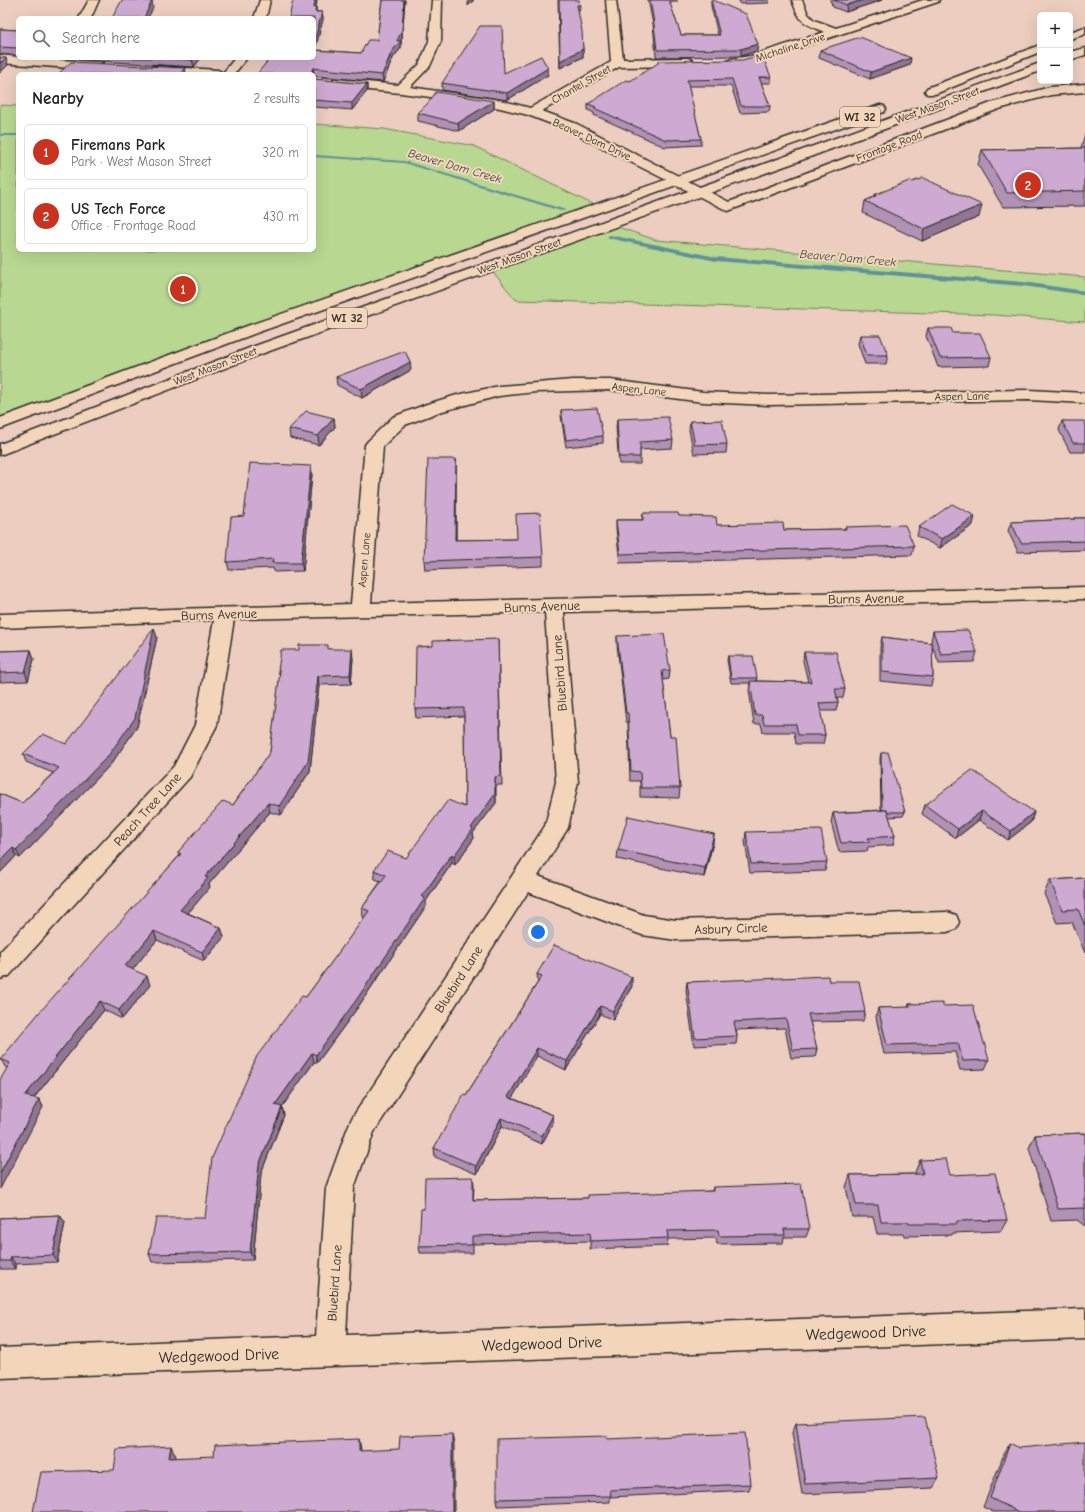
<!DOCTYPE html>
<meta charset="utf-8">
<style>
body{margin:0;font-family:"Comic Neue",sans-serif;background:#f6f6f6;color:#222}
.controls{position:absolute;right:12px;top:12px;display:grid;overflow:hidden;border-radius:6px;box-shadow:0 4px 16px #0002}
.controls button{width:36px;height:36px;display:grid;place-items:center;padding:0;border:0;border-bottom:1px solid #e0e0e0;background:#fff;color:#222;font:20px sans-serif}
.you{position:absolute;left:538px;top:932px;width:14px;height:14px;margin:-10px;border:3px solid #fff;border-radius:50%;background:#1a73e8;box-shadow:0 0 0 6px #1a73e833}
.badge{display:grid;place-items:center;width:26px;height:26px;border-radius:50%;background:#c8321e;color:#fff;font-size:13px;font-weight:700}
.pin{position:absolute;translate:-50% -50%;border:2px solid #fff;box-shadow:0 1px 4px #0006}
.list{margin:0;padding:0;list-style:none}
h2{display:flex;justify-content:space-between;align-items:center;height:52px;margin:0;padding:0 16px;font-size:17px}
h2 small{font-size:13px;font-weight:400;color:#767676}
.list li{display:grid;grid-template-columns:26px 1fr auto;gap:12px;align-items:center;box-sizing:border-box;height:56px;margin:0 8px 8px;padding:0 8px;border:1px solid #e0e0e0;border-radius:6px}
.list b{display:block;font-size:15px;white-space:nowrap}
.list p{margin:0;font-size:13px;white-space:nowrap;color:#767676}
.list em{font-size:13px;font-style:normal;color:#767676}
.icon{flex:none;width:22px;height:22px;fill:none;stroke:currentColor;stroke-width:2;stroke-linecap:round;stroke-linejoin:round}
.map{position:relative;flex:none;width:1085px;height:1512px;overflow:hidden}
.search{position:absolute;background:#fff;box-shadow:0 4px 16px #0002;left:16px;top:16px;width:300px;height:44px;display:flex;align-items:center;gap:10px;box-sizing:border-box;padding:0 14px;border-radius:6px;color:#767676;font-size:15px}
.panel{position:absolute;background:#fff;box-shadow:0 4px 16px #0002;left:16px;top:72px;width:300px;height:180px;border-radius:6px}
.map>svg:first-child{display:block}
.green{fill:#b8d790;stroke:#72815e}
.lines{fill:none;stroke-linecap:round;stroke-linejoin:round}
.stream{fill:#619198;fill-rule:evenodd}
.minor-casing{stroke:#2b2b2b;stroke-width:3}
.major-casing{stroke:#2b2b2b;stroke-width:3}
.minor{fill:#f3d6ba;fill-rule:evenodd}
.major{fill:#f3d6ba;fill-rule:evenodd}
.wall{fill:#b191b4;stroke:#2b2b2b}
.shaded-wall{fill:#907692;stroke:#2b2b2b}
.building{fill:#cea9d1;stroke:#2b2b2b}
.labels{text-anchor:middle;stroke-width:4;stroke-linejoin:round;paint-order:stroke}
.far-street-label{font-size:11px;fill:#2b2b2b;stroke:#f3d6ba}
.shield{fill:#f3d6ba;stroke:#675e56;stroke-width:1}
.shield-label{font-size:12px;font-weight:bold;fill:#2b2b2b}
.far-water-label{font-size:12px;font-style:italic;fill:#384446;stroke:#f3d6ba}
.street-label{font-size:13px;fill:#2b2b2b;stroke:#f3d6ba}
.near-street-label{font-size:16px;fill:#2b2b2b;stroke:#f3d6ba}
</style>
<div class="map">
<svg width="1085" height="1512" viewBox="0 0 1085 1512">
<rect width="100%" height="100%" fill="#eccdbf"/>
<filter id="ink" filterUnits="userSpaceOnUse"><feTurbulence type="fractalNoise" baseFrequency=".025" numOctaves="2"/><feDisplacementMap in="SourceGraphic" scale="8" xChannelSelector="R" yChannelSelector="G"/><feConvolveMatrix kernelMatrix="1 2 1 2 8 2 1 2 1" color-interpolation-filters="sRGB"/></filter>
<g filter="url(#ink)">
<!-- green -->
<g class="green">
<path d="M 0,105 L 18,106 L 18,250 L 314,250 L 314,124 L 384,129 L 474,146 L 600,208 L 0,424 Z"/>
<path d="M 609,224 L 656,240 L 1085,277 L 1085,322 L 995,315 L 516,300 L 489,267 Z"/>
</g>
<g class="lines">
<!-- stream -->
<g class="stream">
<rect x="0" y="134" width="18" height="2"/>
<path d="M 314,155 L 404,161 L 566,210 L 561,211 L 404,163 L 314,157 Z"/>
<path d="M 610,235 L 716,257 L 1023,282 L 1085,291 L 1085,295 L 1023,286 L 716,261 L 608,238 L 608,236 Z"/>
</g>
<defs>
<g id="minor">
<path d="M 89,0 L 99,0 L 91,18 L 79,18 Z"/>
<path d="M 260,0 L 270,0 L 266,18 L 254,18 Z"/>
<path d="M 432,0 L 442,0 L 441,41 L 430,66 L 410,87 L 500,100 L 530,108 L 611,62 L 606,0 L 616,0 L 623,59 L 687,58 L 691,59 L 693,62 L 691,65 L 687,66 L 619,67 L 542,111 L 577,124 L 729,202 L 991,103 L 1050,87 L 1085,84 L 1085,92 L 1051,95 L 999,109 L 728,211 L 567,130 L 528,115 L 500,108 L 452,100 L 401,93 L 314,85 L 314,77 L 398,85 L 419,65 L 429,41 Z"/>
<path d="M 792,0 L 802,0 L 808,14 L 814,20 L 836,28 L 923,0 L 939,0 L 938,2 L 777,55 C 763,60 745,67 730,63 L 728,61 L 730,59 L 751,56 L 825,32 C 803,23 800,23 792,0 Z"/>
<path d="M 0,55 L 18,57 L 18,58 L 99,62 L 103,63 L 105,66 L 103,69 L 99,70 L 0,63 Z"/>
<path d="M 235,58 L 247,58 L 234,74 L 163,74 L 152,73 L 150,70 L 152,67 L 156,66 L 218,70 L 223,73 Z"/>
<path d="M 573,380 L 610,380 L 703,392 L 769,395 L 1029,390 L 1085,393 L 1085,403 L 1029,400 L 769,405 L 703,402 L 610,390 L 536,392 L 499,396 L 439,412 L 405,425 L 383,446 L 371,603 L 1085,587 L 1085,599 L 564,612 L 578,782 L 568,828 L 538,876 L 644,915 L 676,920 L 947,912 L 956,915 L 959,922 L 956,929 L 947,932 L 676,940 L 642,935 L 528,892 L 374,1132 L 354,1188 L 346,1335 L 1085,1309 L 1085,1339 L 0,1378 L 0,1348 L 316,1336 L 326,1188 L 348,1127 L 352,1118 L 545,826 L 556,782 L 545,612 L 234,619 L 217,725 L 190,777 L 9,976 L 0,979 L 0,952 L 174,766 L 195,725 L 214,620 L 0,628 L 0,614 L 351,604 L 365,445 L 368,441 L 393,417 L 427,404 L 457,395 L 499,386 Z"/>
</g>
<g id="major">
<path d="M 1085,27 L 1085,34 L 1070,39 L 1070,32 Z"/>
<path d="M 1040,45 L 1040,52 L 935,94 L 927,94 L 925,91 L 927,88 Z"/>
<path d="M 1085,48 L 1085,55 L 1070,60 L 1070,52 Z"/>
<path d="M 1040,63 L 1040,71 L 799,161 L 264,353 L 0,455 L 0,444 L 252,347 L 789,155 Z"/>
<path d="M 880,105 L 884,106 L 886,109 L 884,112 L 259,332 L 0,429 L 0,418 L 247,326 Z"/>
</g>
</defs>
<!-- minor casing -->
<use href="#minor" class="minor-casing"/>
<!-- major casing -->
<use href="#major" class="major-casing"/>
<!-- minor -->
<use href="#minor" class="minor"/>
<!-- major -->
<use href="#major" class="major"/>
</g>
<!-- wall -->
<g class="wall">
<path d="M 293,0 L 317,0 L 316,8 L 316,12 L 322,12 L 323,19 L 315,50 L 361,53 L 377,40 L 382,0 L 405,0 L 402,38 L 401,41 L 401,48 L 393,58 L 383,82 L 314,76 L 314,74 L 257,74 L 314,58 Z"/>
<path d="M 558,0 L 580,5 L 579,12 L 578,12 L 583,49 L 583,57 L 560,68 Z"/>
<path d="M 648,0 L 677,0 L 677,2 L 669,2 L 681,35 L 718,35 L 711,6 L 711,0 L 713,0 L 757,51 L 741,56 L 656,57 L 653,24 Z"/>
<path d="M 739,0 L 769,0 L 769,3 L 740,4 Z"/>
<path d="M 830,0 L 882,0 L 846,12 L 833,7 Z"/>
<path d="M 0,29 L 18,30 L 18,56 L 0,54 Z"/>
<path d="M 820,50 L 910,65 L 870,79 L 819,58 Z"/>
<path d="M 81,58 L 201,58 L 194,67 L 82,60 Z"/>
<path d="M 504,73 L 548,75 L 507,100 L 442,90 L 442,83 Z"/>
<path d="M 771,77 L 771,83 L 761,83 L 770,106 L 769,112 L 740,113 L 731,86 L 688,86 L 701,139 L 701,145 L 665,147 L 594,115 L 594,113 L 588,110 L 588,104 L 630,81 Z"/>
<path d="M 314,79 L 367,84 L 367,91 L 352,110 L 314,107 Z"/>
<path d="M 494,101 L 494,109 L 459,131 L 418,121 L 418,113 Z"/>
<path d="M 1085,134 L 1085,206 L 1003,207 L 978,165 L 982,150 L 1081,148 Z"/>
<path d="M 874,195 L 979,217 L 922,241 L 863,213 L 865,201 L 874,197 Z"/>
<path d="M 928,328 L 991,357 L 989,366 L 938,367 L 926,336 Z"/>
<path d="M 860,335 L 888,355 L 886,364 L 865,364 L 858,344 Z"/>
<path d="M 411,370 L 362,398 L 337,385 L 336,377 Z"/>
<path d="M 561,410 L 603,436 L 603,443 L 566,447 L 561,416 Z"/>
<path d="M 334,418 L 335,427 L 319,445 L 290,438 L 289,429 Z"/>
<path d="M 617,419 L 673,440 L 672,448 L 640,450 L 640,464 L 619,464 L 616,427 Z"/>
<path d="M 690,421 L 727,444 L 726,453 L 694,454 L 689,430 Z"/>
<path d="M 1062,421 L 1085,423 L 1085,452 L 1070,452 L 1059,430 Z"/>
<path d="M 456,459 L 456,540 L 517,539 L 543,557 L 543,566 L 425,570 L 424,561 Z"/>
<path d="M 312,474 L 303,571 L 274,572 L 273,568 L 229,570 L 227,562 L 244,516 Z"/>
<path d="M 643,513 L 679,516 L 717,525 L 784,530 L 845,529 L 845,527 L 914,546 L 912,555 L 620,563 L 616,529 L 616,520 L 642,520 Z"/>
<path d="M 1074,518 L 1085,518 L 1085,550 L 1018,552 L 1008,531 L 1011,522 L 1074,519 Z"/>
<path d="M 973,525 L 940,548 L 917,536 L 919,527 Z"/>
<path d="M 933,631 L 977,652 L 974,662 L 939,663 L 932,645 L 933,677 L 931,686 L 880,681 L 880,647 L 882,637 L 931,643 L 931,641 Z"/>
<path d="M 617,636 L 670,670 L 669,679 L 663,680 L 670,736 L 680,788 L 679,798 L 640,797 L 640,781 L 630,781 L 628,722 L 626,722 L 617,645 Z"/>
<path d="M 157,637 L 137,727 L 111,764 L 20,858 L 16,856 L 0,873 L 0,794 L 22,803 L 53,773 L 26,762 L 23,754 L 66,744 Z"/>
<path d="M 498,639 L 502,785 L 496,785 L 496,803 L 473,833 L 474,838 L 455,865 L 452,863 L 426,901 L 426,906 L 358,1007 L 317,1063 L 314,1062 L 282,1107 L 284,1115 L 261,1173 L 253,1260 L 152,1262 L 149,1254 L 205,1218 L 306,997 L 365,917 L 363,917 L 362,908 L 381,881 L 375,879 L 374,870 L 406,858 L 465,807 L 464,716 L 416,718 L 415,709 L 433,646 Z"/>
<path d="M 329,649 L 353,658 L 351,684 L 319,685 L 310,771 L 281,815 L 270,812 L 209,884 L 210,887 L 188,913 L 221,928 L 224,937 L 204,961 L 157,940 L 132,970 L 150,985 L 122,1019 L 104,1010 L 34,1098 L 39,1099 L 43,1107 L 7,1068 L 5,1067 L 1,1059 L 179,856 L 178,852 L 233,805 L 270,752 L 280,677 L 278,671 Z"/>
<path d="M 31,650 L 34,659 L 28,681 L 0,682 L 0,651 Z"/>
<path d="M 804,652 L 845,689 L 843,698 L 837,698 L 838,702 L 836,711 L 820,711 L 825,735 L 823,744 L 796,744 L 794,732 L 763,732 L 761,724 L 754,724 L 749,690 L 750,683 L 731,683 L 727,660 L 728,656 L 757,678 L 756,681 L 808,682 L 803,661 Z"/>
<path d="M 881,753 L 905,812 L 903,816 L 889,817 L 895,836 L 893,845 L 868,847 L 867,851 L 839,852 L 831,822 L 833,813 L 881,810 L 880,758 Z"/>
<path d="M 925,805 L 1034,812 L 1031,822 L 1008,840 L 979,820 L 956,838 L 922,814 Z"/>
<path d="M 746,832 L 827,862 L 825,871 L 750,873 L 745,841 Z"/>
<path d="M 713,843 L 704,877 L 617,859 L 618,850 Z"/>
<path d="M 1085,878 L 1085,953 L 1072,922 L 1057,923 L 1044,894 L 1050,880 Z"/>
<path d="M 537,974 L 632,986 L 613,1020 L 600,1014 L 566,1070 L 537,1056 L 512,1098 L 553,1115 L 553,1123 L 542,1144 L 502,1126 L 477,1174 L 435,1157 L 434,1148 L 466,1095 L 538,982 Z"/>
<path d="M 829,981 L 865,1012 L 863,1021 L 810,1022 L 817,1049 L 815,1057 L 791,1058 L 785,1028 L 736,1030 L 737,1036 L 736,1044 L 694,1046 L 686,990 L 687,982 Z"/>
<path d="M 909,1004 L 943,1006 L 989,1060 L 985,1069 L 960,1070 L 955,1052 L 884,1054 L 876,1017 L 878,1008 L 908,1008 Z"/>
<path d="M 1085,1133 L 1085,1226 L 1077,1220 L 1051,1221 L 1029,1148 L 1035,1135 Z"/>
<path d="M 920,1160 L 950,1175 L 1007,1220 L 1001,1231 L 953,1233 L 952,1235 L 904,1236 L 903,1234 L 877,1234 L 873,1217 L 852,1217 L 846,1187 L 850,1175 L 916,1174 L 915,1172 Z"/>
<path d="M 473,1177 L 473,1200 L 588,1198 L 712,1191 L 713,1187 L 809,1229 L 806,1237 L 784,1237 L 783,1243 L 717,1244 L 716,1238 L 668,1239 L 667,1246 L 590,1249 L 590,1241 L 473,1244 L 473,1253 L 420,1253 L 419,1246 L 424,1209 Z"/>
<path d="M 60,1215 L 65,1223 L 57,1262 L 15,1264 L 15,1269 L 0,1269 L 0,1218 Z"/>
<path d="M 796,1423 L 939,1478 L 933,1488 L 802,1494 L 792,1433 Z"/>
<path d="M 607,1439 L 751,1484 L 749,1490 L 610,1497 L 610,1502 L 498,1506 L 497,1499 Z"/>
<path d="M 1010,1443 L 1085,1512 L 993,1512 L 983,1507 L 1004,1454 Z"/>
</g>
<!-- shaded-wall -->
<g class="shaded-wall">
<path d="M 315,0 L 317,0 L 316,8 L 316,15 L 315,13 L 314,8 Z"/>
<path d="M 404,0 L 405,0 L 402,38 L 401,41 L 401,48 L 393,58 L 383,82 L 382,75 L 397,41 Z"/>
<path d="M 468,0 L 474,0 L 468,6 Z"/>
<path d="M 863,0 L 882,0 L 846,12 L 847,5 Z"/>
<path d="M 152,1 L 153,8 L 148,18 L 144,18 Z"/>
<path d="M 322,12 L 323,19 L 314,54 L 314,43 Z"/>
<path d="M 758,44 L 757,51 L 741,56 L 741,49 Z"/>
<path d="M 583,49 L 583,57 L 560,68 L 560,61 Z"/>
<path d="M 6,58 L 8,65 L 0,73 L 0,63 Z"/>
<path d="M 194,58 L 201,58 L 194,67 L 192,60 Z"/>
<path d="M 911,58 L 910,65 L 870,79 L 871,72 Z"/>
<path d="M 185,68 L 186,74 L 180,74 Z"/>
<path d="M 313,68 L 314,74 L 312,74 L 312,70 Z"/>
<path d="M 548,68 L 548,75 L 507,100 L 507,93 Z"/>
<path d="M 367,84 L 367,91 L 352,110 L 352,103 Z"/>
<path d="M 494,101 L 494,109 L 459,131 L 458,123 Z"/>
<path d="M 982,205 L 979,217 L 922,241 L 924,229 Z"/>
<path d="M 410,362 L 411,370 L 362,398 L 361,389 Z"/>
<path d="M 334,418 L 335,427 L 319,445 L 318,436 Z"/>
<path d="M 456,459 L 456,549 L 455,540 Z"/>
<path d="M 311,466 L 312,474 L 303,571 L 301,563 Z"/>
<path d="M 975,516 L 973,525 L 940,548 L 942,539 Z"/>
<path d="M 154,628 L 157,637 L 137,727 L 111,764 L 20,858 L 16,850 Z"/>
<path d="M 352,649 L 353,658 L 351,684 L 350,675 Z"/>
<path d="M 31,650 L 34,659 L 28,681 L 25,672 Z"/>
<path d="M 318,676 L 319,685 L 310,771 L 281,815 L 279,806 Z"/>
<path d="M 495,777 L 496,803 L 473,833 L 474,838 L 455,865 L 454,856 L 471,828 Z"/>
<path d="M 268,803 L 270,812 L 209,884 L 210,887 L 183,919 L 180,910 L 205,877 Z"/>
<path d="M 982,811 L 979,820 L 956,838 L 958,829 Z"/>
<path d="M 1034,812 L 1031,822 L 1008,840 L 1011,831 Z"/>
<path d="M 714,834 L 713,843 L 704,877 L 705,868 Z"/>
<path d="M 13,848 L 16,856 L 0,873 L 0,861 Z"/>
<path d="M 452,854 L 452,863 L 426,901 L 426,906 L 358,1007 L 317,1063 L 316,1055 L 422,896 Z"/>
<path d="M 221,928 L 224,937 L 204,961 L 202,952 Z"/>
<path d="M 154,931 L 157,940 L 128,975 L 125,966 Z"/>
<path d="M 147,976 L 150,985 L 122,1019 L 119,1010 Z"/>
<path d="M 632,977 L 632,986 L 613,1020 L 613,1011 Z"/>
<path d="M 100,1001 L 104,1010 L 29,1104 L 25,1096 Z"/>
<path d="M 600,1006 L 600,1014 L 566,1070 L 567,1061 Z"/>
<path d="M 537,1048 L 537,1056 L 508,1105 L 508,1097 Z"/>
<path d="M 312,1053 L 314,1062 L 277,1114 L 275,1105 Z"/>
<path d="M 39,1099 L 43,1107 L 0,1189 L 0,1173 Z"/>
<path d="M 282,1107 L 284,1115 L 261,1173 L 253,1260 L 250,1252 L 259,1165 Z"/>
<path d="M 553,1115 L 553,1123 L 542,1144 L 542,1136 Z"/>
<path d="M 501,1118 L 502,1126 L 477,1174 L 476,1166 Z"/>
<path d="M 473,1177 L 474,1185 L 473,1208 Z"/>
<path d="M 60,1215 L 65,1223 L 57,1262 L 53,1255 Z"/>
<path d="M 11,1257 L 15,1264 L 15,1269 L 10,1261 Z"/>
<path d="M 452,1434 L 454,1444 L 454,1512 L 452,1512 Z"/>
<path d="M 359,1439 L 361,1449 L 361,1461 L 359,1451 Z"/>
<path d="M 171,1446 L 176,1456 L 175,1468 L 169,1458 Z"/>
</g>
<!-- building -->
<g class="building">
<path d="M 122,0 L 145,0 L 145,1 L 152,1 L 144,18 L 112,18 Z"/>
<path d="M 293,0 L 315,0 L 314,8 L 316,8 L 315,12 L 322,12 L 314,43 L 314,18 L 289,18 Z"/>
<path d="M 382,0 L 404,0 L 402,30 L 397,41 L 401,41 L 392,51 L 382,75 L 313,68 L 312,70 L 312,74 L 257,74 L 270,58 L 314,58 L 314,50 L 361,53 L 368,40 L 377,40 Z"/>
<path d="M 559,0 L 579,0 L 580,5 L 577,5 L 582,31 L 583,49 L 560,61 Z"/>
<path d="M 650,0 L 669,0 L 681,35 L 720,35 L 711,0 L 713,0 L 746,14 L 758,44 L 741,49 L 657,50 L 653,17 Z"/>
<path d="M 834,0 L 863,0 L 847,5 Z"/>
<path d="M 480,26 L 502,26 L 504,73 L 541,56 L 548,68 L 507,93 L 442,83 Z"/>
<path d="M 0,29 L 18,30 L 18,47 L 17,48 L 0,47 Z"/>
<path d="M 860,37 L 911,58 L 871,72 L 820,50 Z"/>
<path d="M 762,55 L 771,77 L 759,77 L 770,106 L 741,106 L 732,79 L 687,80 L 701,139 L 666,140 L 594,108 L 596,107 L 588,104 L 626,80 L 630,81 L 658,63 L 658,61 L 742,60 Z"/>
<path d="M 0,57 L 6,58 L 0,63 Z"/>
<path d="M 158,58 L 194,58 L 192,60 Z"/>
<path d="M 71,62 L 185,68 L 180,74 L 58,74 Z"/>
<path d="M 314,79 L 367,84 L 352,103 L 314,100 Z"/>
<path d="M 436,92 L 494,101 L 458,123 L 418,113 L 428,103 Z"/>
<path d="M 1085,148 L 1085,191 L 1007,193 L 982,150 Z"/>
<path d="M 923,178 L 982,205 L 924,229 L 865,201 L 876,196 L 874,195 L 909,181 L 912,182 Z"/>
<path d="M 928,328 L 951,328 L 953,333 L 980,333 L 991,357 L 940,358 Z"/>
<path d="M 860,335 L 880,335 L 888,355 L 867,355 Z"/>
<path d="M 405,351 L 410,362 L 361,389 L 336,377 Z"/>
<path d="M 597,408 L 603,436 L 566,440 L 561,410 Z"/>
<path d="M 306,411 L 334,418 L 318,436 L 289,429 Z"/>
<path d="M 668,417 L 673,440 L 640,442 L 640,457 L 619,457 L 617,419 Z"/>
<path d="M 722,420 L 727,444 L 695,445 L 690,421 Z"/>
<path d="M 1062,421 L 1084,421 L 1085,423 L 1085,443 L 1073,443 Z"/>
<path d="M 428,459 L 456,459 L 455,540 L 517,539 L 516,514 L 540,513 L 543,557 L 424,561 Z"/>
<path d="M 250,463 L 311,466 L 301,563 L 272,563 L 273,559 L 227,562 L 231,517 L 244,516 Z"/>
<path d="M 952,504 L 975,516 L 942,539 L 919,527 Z"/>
<path d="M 643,513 L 678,513 L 679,516 L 716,517 L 717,525 L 783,523 L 784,530 L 846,529 L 845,527 L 905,525 L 914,546 L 620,554 L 616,520 L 643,520 Z"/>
<path d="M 1074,518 L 1085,518 L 1085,541 L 1021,543 L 1011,522 L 1075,519 Z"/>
<path d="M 154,628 L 135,718 L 108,756 L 16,850 L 13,848 L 0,861 L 0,794 L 22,803 L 59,768 L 23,754 L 43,734 L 66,744 Z"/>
<path d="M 968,630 L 977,652 L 941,654 L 933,631 Z"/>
<path d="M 664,634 L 670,670 L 662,671 L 670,736 L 676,736 L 680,788 L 641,788 L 640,772 L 631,771 L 628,713 L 626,713 L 617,636 Z"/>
<path d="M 882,637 L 932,643 L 933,677 L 882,672 Z"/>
<path d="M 498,639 L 501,776 L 495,777 L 495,794 L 471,828 L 473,829 L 454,856 L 452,854 L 422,896 L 425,898 L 357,999 L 316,1055 L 312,1053 L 275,1105 L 282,1107 L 259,1165 L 250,1252 L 149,1254 L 156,1218 L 205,1218 L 212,1158 L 257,1056 L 302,996 L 306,997 L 369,911 L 362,908 L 386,875 L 374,870 L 388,851 L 406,858 L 448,800 L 465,807 L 464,708 L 415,709 L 416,647 L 433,646 L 433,641 Z"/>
<path d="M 299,645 L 328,645 L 328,649 L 352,649 L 350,675 L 318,676 L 308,762 L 279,806 L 268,803 L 205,877 L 208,878 L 180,910 L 221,928 L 202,952 L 154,931 L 125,966 L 147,976 L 119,1010 L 100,1001 L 25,1096 L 39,1099 L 0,1173 L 0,1080 L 10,1063 L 1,1059 L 38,1014 L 181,854 L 178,852 L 223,801 L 233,805 L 270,752 L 280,671 L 278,671 L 281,650 L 299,650 Z"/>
<path d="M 31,650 L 25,672 L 0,673 L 0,651 Z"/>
<path d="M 804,652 L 836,652 L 845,689 L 835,689 L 838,702 L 819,703 L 825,735 L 798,735 L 796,724 L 764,724 L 762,715 L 755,715 L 750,681 L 811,682 Z"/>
<path d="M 728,656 L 753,656 L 757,678 L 731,678 Z"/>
<path d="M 888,752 L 905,812 L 888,812 L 887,810 L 882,810 L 881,753 Z"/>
<path d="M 972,770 L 1034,812 L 1011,831 L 982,811 L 958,829 L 925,805 Z"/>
<path d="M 887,810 L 895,836 L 868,838 L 870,842 L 841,843 L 833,813 Z"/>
<path d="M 628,816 L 714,834 L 705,868 L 618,850 Z"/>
<path d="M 821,830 L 827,862 L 751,864 L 746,832 Z"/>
<path d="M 1085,878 L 1085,926 L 1078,909 L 1062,910 L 1050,880 Z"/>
<path d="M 554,945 L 632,977 L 613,1011 L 600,1006 L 567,1061 L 537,1048 L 508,1097 L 553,1115 L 542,1136 L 501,1118 L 476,1166 L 434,1148 L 464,1094 L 466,1095 L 542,976 L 537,974 Z"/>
<path d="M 828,976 L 829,981 L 859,981 L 865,1012 L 808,1014 L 817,1049 L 793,1050 L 786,1019 L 734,1022 L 737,1036 L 695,1038 L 687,982 Z"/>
<path d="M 943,1003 L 943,1006 L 973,1005 L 989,1060 L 963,1061 L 958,1043 L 887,1045 L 878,1008 L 910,1007 L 909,1004 Z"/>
<path d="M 1085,1133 L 1085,1209 L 1084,1208 L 1058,1209 L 1035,1135 Z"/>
<path d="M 946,1159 L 950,1175 L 995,1173 L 1007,1220 L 957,1221 L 957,1224 L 909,1224 L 908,1222 L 881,1222 L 878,1205 L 856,1205 L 850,1175 L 923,1174 L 920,1160 Z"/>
<path d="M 473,1177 L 473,1200 L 588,1198 L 588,1195 L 713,1191 L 713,1187 L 801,1184 L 809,1229 L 784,1229 L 785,1235 L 719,1236 L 718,1230 L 667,1231 L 668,1238 L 591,1241 L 590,1233 L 472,1236 L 472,1245 L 419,1246 L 421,1209 L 424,1209 L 425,1178 Z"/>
<path d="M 60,1215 L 53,1255 L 11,1257 L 10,1261 L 0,1261 L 0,1218 Z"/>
<path d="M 925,1417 L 939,1478 L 805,1484 L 796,1423 Z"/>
<path d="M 745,1433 L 751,1484 L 610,1490 L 611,1496 L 497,1499 L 497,1439 L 607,1436 L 607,1439 Z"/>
<path d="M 452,1434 L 452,1512 L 33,1512 L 41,1472 L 114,1470 L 117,1449 L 171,1446 L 169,1458 L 214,1456 L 215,1445 L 359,1439 L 359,1451 L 399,1449 L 400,1436 Z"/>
<path d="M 1085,1442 L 1085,1512 L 1019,1512 L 990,1498 L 1010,1443 L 1019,1448 Z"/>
</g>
</g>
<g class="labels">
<!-- far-street labels -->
<g class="far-street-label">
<text transform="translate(790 47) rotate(-18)" y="4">Michaline Drive</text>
<text transform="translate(581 84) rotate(-30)" y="4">Chantel Street</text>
<text transform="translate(937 105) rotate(-20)" y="4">West Mason Street</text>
<text transform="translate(592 139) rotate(25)" y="4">Beaver Dam Drive</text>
<text transform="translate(889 146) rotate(-21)" y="4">Frontage Road</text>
<text transform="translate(519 256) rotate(-20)" y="4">West Mason Street</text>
<text transform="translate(215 366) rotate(-21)" y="4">West Mason Street</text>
<text transform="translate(639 389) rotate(6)" y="4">Aspen Lane</text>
<text transform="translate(962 396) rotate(-1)" y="4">Aspen Lane</text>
<text transform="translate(364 560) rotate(-85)" y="4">Aspen Lane</text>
</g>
<!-- shield labels -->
<g class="shield">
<rect x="840" y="107" width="40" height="20" rx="3"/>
<rect x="327" y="308" width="40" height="20" rx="3"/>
</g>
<g class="shield-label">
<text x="860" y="121">WI 32</text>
<text x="347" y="322">WI 32</text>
</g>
<!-- far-water labels -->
<g class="far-water-label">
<text transform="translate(455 166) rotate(16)" y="4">Beaver Dam Creek</text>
<text transform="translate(848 258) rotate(5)" y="4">Beaver Dam Creek</text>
</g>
<!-- street labels -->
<g class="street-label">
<text transform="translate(866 598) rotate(-1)" y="5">Burns Avenue</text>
<text transform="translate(542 606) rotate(-2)" y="5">Burns Avenue</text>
<text transform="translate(219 614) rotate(-2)" y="5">Burns Avenue</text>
<text transform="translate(559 673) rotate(-94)" y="5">Bluebird Lane</text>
<text transform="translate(147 809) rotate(-48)" y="5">Peach Tree Lane</text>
<text transform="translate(731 928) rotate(-2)" y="5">Asbury Circle</text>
<text transform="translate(458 979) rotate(-57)" y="5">Bluebird Lane</text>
<text transform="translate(334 1283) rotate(-86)" y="5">Bluebird Lane</text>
</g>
<!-- near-street labels -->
<g class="near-street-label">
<text transform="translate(866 1332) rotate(-2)" y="6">Wedgewood Drive</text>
<text transform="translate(542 1343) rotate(-2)" y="6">Wedgewood Drive</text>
<text transform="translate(219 1355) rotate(-2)" y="6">Wedgewood Drive</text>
</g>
</g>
</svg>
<div class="controls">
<button>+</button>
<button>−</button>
</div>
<div class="you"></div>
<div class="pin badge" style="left:183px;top:289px">1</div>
<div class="pin badge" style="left:1028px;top:185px">2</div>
<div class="search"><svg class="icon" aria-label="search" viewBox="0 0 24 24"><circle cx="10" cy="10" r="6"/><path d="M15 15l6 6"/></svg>Search here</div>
<section class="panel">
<h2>Nearby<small>2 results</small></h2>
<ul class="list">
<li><span class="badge">1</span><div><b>Firemans Park</b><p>Park · West Mason Street</p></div><em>320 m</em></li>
<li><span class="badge">2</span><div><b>US Tech Force</b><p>Office · Frontage Road</p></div><em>430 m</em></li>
</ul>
</section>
</div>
